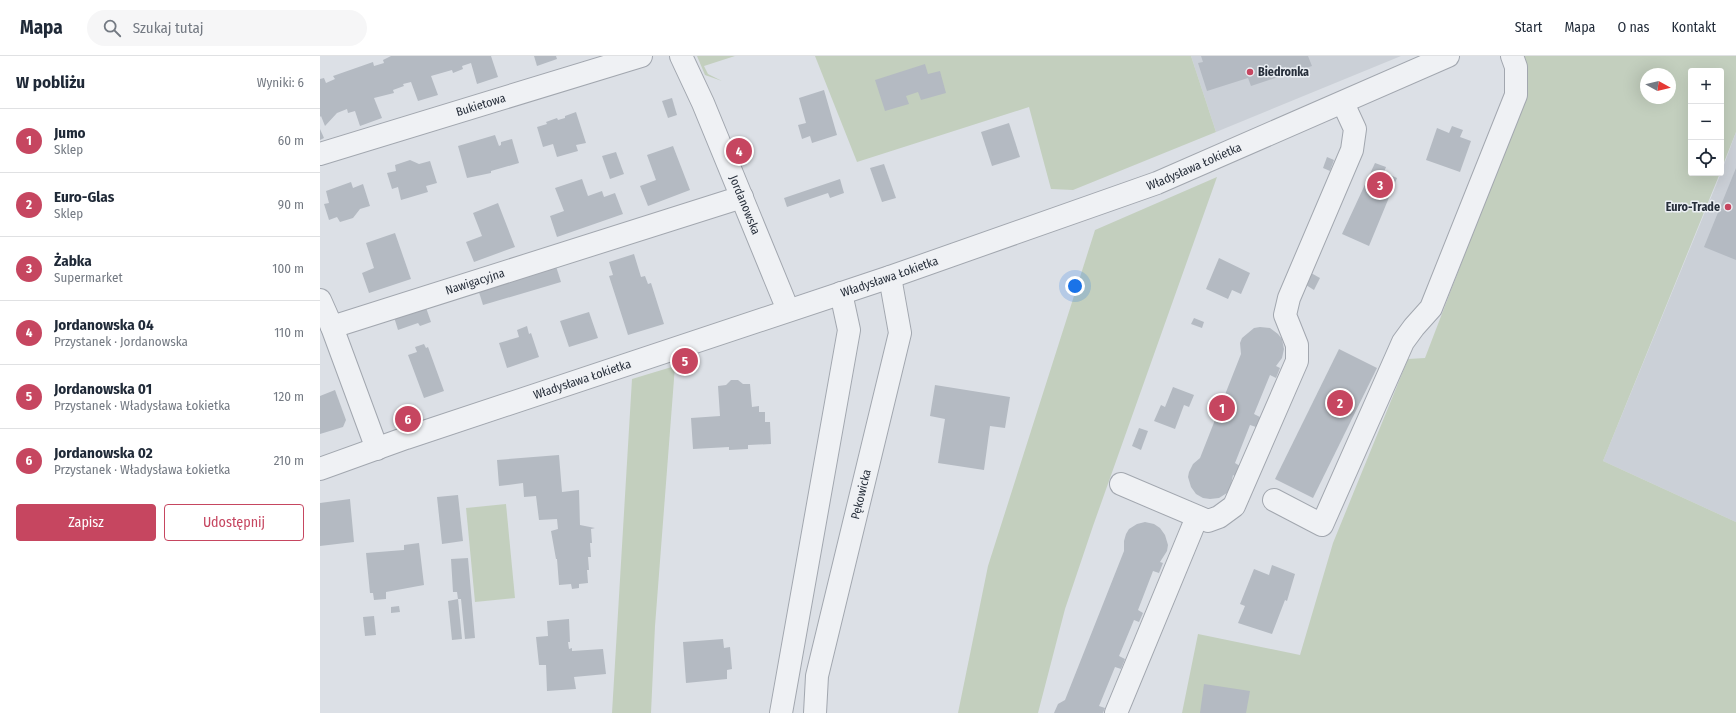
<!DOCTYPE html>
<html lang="pl">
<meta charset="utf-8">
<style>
body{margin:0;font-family:"Fira Sans Condensed",sans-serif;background:#f6f6f7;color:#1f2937}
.controls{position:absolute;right:12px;top:12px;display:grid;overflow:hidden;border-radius:4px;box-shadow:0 4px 16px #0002}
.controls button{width:36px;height:36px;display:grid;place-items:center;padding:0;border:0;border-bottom:1px solid #e0e1e3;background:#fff;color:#1f2937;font:20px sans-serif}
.compass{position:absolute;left:1320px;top:12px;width:36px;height:36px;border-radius:50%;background:#fff;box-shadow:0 4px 16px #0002;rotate:98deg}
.you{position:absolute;left:755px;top:230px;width:14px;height:14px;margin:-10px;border:3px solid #fff;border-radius:50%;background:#1a73e8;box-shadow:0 0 0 6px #1a73e833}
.badge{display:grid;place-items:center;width:26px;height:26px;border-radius:50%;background:#c64660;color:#fff;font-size:13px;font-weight:700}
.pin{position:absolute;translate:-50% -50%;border:2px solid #fff;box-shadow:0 1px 4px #0006}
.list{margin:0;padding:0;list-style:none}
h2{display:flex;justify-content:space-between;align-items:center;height:52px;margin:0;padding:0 16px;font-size:17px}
h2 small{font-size:13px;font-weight:400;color:#747a83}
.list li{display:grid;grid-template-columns:26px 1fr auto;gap:12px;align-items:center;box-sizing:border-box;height:64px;padding:0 16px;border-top:1px solid #e0e1e3}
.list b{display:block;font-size:15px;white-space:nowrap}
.list p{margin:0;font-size:13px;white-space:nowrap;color:#747a83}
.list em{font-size:13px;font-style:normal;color:#747a83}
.actions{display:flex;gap:8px;padding:12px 16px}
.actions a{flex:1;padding:9px 0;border:1px solid #c64660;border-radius:4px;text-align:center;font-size:14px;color:#c64660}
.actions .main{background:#c64660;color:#fff}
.icon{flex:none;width:22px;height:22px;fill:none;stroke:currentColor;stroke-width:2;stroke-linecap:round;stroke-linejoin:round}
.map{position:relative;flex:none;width:1416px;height:657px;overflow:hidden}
header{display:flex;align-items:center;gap:24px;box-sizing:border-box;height:56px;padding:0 20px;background:#fff;border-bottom:1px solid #e0e1e3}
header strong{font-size:19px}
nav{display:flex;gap:22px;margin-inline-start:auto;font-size:14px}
.search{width:280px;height:36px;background:#f6f6f7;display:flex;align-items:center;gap:10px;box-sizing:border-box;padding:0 14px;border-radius:22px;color:#747a83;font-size:15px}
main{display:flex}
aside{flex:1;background:#fff}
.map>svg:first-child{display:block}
.built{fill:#cbd0d7}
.green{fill:#c3cfbe;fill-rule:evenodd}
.building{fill:#b4bac2}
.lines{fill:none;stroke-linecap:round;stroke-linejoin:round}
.minor-casing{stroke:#a2a7af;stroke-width:24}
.minor{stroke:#eff1f4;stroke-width:22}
.poi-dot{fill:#c64660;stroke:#ebeff4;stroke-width:1.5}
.labels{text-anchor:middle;stroke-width:3;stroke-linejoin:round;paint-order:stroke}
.poi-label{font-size:12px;font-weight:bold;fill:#272f3b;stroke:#ebeff4;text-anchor:start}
.street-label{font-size:12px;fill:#272f3b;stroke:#ebeff4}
</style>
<header>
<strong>Mapa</strong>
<div class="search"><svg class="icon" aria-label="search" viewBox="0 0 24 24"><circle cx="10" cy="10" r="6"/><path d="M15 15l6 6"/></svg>Szukaj tutaj</div>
<nav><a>Start</a><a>Mapa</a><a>O nas</a><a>Kontakt</a></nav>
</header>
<main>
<aside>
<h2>W pobliżu<small>Wyniki: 6</small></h2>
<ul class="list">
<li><span class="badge">1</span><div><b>Jumo</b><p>Sklep</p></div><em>60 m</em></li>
<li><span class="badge">2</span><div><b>Euro-Glas</b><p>Sklep</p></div><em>90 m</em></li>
<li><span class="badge">3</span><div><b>Żabka</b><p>Supermarket</p></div><em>100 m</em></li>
<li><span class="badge">4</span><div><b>Jordanowska 04</b><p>Przystanek · Jordanowska</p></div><em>110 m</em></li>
<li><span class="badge">5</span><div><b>Jordanowska 01</b><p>Przystanek · Władysława Łokietka</p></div><em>120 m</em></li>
<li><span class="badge">6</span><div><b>Jordanowska 02</b><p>Przystanek · Władysława Łokietka</p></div><em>210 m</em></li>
</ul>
<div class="actions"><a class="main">Zapisz</a><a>Udostępnij</a></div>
</aside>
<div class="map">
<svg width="1416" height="657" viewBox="0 0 1416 657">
<rect width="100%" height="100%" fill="#dce0e6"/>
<!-- built -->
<g class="built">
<path d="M 871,0 L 1081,0 L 896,76 Z"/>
<path d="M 1416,76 L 1416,466 L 1283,405 L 1401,117 Z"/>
</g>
<!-- green -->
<g class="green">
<path d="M 377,0 L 415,0 L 384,10 L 388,18 L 402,25 L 385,19 Z"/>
<path d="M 495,0 L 871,0 L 896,76 L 753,134 L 731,133 L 709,51 L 537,106 Z"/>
<path d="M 1203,0 L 1416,0 L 1416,76 L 1401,114 L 1401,15 L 1371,15 L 1371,117 L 1400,117 L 1283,405 L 1416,466 L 1416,657 L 862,657 L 878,578 L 980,599 L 1013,487 L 1088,303 L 1105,302 L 1207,36 ZM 1326,18 L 1350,18 L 1350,42 L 1326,42 Z"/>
<path d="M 897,121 L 773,470 L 745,553 L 718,657 L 638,657 L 668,510 L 775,174 Z"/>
<path d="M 355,310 L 335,570 L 331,657 L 292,657 L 312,323 Z"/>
<path d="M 186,448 L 195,542 L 155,546 L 146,452 Z"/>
</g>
<!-- building -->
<g class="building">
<path d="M 71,0 L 171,0 L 178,21 L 157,28 L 151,7 L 142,10 L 143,13 L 133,17 L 132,14 L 111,20 L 118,39 L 98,45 L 91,26 L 83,28 L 84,30 L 73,34 L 74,37 L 54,42 L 62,62 L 40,70 L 35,55 L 28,57 L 27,53 L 17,57 L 5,70 L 1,60 L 0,61 L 0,23 L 4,22 L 6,27 L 15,23 L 13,20 L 53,6 L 54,10 L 64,7 L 63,4 Z"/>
<path d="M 214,0 L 236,0 L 237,3 L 217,10 Z"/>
<path d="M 881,0 L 988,0 L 992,10 L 931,30 L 928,22 L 887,35 L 878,7 L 883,6 Z"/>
<path d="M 605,8 L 608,18 L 620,15 L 626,37 L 601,44 L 598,36 L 586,40 L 589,48 L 565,55 L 555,24 Z"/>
<path d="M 504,34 L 517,79 L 492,87 L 490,80 L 482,83 L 478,69 L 486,67 L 479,42 Z"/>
<path d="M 352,42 L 357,59 L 348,62 L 342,45 Z"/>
<path d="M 256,56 L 266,87 L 256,89 L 258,95 L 237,101 L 233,88 L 223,91 L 217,71 L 227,68 L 226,66 L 237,62 L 238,64 L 245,62 L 245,60 Z"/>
<path d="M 689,67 L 700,101 L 672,110 L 661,76 Z"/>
<path d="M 1132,70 L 1143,74 L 1140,81 L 1151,85 L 1140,116 L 1106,104 L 1117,72 L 1129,77 Z"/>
<path d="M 0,73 L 4,82 L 0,84 Z"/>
<path d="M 175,79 L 179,90 L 181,89 L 181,86 L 192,83 L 199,107 L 171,115 L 171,117 L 147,122 L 138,90 Z"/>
<path d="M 353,90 L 370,134 L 328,150 L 320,130 L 336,124 L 327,99 Z"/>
<path d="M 296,96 L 304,118 L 290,123 L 282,100 Z"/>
<path d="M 1007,101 L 1014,104 L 1010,115 L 1003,112 Z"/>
<path d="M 90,104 L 99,108 L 110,105 L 117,127 L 106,130 L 108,136 L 81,144 L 78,131 L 72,133 L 67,117 L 76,115 L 75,109 Z"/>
<path d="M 1055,107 L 1066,111 L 1064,116 L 1077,122 L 1049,190 L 1022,178 Z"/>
<path d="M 564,108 L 576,142 L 562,146 L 550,112 Z"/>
<path d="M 1416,112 L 1416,204 L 1384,191 Z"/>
<path d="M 262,123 L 268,140 L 282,135 L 284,141 L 295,137 L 303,158 L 237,181 L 230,160 L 244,155 L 235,132 Z"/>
<path d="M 520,123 L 524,137 L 510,142 L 508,137 L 467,151 L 464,142 Z"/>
<path d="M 31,126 L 33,132 L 43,128 L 50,150 L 40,153 L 33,162 L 20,166 L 17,161 L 9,164 L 4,148 L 9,147 L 6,135 Z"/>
<path d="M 178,147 L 195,191 L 154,206 L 146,186 L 162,180 L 153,157 Z"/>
<path d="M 75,177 L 91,223 L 49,237 L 42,217 L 54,212 L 46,187 Z"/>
<path d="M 314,198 L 321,221 L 325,220 L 328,228 L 331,227 L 344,268 L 308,279 L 289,220 L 293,219 L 289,206 Z"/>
<path d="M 899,202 L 930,217 L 921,238 L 912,234 L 908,243 L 886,233 Z"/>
<path d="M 235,207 L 241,226 L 163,249 L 157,230 Z"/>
<path d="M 991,217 L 1000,222 L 994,234 L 986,229 Z"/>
<path d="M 104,246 L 111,266 L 100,270 L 98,267 L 78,274 L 74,261 Z"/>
<path d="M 269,256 L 278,282 L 249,291 L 240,265 Z"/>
<path d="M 874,262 L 884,266 L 882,272 L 871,268 Z"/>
<path d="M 207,270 L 209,278 L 211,277 L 219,301 L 187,312 L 179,287 L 199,281 L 197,274 Z"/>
<path d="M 940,271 L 950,272 L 958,278 L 962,283 L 964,293 L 962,302 L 956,310 L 960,312 L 956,322 L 950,319 L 934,358 L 940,361 L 936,371 L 930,369 L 915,407 L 920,410 L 916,421 L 913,419 L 911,429 L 907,437 L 899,442 L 890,443 L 883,442 L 876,438 L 871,431 L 868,421 L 869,416 L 873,408 L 880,402 L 921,298 L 920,287 L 922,282 L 934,272 Z"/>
<path d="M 104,288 L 106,292 L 108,291 L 124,335 L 104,342 L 88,299 L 97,296 L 95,291 Z"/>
<path d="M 1019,293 L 1057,312 L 993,442 L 955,423 Z"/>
<path d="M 411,324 L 418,324 L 423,328 L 430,328 L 432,351 L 439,350 L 439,356 L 445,356 L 445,366 L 450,366 L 451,388 L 428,389 L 428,393 L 409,394 L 409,391 L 373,393 L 371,362 L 400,360 L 398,330 L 406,329 Z"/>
<path d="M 615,329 L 690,341 L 685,372 L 670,370 L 664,414 L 618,407 L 625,363 L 610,360 Z"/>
<path d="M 853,331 L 874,339 L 869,351 L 864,349 L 855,373 L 834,365 L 841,349 L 845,351 Z"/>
<path d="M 15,334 L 26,364 L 23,371 L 0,378 L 0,340 Z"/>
<path d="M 819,372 L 828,375 L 821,394 L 812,390 Z"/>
<path d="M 239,399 L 242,436 L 259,434 L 260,469 L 275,472 L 271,473 L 272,487 L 270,487 L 271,501 L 268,501 L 269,514 L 267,514 L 268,527 L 259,528 L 259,532 L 252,533 L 251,528 L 239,529 L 237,503 L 236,503 L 231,475 L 238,473 L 237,463 L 219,464 L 216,440 L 204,441 L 203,427 L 179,430 L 177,404 Z"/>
<path d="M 138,439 L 143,485 L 122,488 L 117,441 Z"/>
<path d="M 30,443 L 34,486 L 0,490 L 0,447 Z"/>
<path d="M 825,466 L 834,468 L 840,472 L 845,479 L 848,489 L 847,495 L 840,506 L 843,507 L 839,517 L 833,515 L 818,554 L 823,557 L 819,566 L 814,564 L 799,600 L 805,603 L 801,613 L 795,611 L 779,650 L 785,652 L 783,657 L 734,657 L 738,648 L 745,644 L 804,495 L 804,485 L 806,478 L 809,473 L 817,468 Z"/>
<path d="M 99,487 L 104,529 L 66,536 L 66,543 L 54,544 L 53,537 L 50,537 L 46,497 L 84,494 L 84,489 Z"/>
<path d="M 148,502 L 155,582 L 145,583 L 141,543 L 138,543 L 137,536 L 133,536 L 131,503 Z"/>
<path d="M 952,509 L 975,518 L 967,545 L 965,544 L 952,578 L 918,567 L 925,550 L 920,548 L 934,513 L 949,519 Z"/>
<path d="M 138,543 L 142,583 L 132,584 L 128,545 Z"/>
<path d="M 79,550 L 80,556 L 71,557 L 71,551 Z"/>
<path d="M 54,560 L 56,579 L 45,580 L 43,561 Z"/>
<path d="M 249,563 L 250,586 L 248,586 L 249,593 L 252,592 L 252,595 L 283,593 L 286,618 L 254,621 L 256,633 L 227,635 L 226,609 L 219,609 L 216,581 L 228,580 L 227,565 Z"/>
<path d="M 403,583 L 404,592 L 410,591 L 412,613 L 407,614 L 407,623 L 366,627 L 363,586 Z"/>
<path d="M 884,628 L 930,635 L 926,657 L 880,657 Z"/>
</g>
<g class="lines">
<defs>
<g id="minor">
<path id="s1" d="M 361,0 L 383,47 L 468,254"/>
<path id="s2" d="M 0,98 L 321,0"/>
<path d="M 0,244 L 12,271"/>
<path id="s3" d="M 57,393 L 12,271 L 422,141"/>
<path id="s4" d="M 0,413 L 86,382 L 570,221 L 837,127 L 1128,0"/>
<path d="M 801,428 L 888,465 L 899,461 L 914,450 L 977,305 L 977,289 L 965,259 L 969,242 L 1032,94 L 1035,73 L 1023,47"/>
<path d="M 954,444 L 1002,469 L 1083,286 L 1094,271 L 1111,252 L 1196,39 L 1196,11 L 1192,0"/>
<path d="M 461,657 L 529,274 L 521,237"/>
<path id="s5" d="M 495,657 L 497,620 L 580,277 L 570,221"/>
<path d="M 796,657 L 877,461"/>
</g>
</defs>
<!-- minor casing -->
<use href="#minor" class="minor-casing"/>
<!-- minor -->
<use href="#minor" class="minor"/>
</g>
<!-- markers -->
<g class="poi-dot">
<circle cx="930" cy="16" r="4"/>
<circle cx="1408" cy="151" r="4"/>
</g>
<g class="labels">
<!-- poi labels -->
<g class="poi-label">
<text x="938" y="20">Biedronka</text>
<text x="1400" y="155" text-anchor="end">Euro-Trade</text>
</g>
<!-- street labels -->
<g class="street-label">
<text dy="4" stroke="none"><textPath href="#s2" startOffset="168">Bukietowa</textPath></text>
<text dy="4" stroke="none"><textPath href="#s4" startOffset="925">Władysława Łokietka</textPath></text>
<text dy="4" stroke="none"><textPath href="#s1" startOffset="162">Jordanowska</textPath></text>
<text dy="4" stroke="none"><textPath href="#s4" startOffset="601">Władysława Łokietka</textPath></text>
<text dy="4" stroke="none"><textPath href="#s3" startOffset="280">Nawigacyjna</textPath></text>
<text dy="4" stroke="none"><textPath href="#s4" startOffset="277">Władysława Łokietka</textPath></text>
<text dy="4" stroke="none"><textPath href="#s5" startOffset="224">Pękowicka</textPath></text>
</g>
</g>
</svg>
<div class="controls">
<button>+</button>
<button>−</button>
<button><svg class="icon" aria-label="locate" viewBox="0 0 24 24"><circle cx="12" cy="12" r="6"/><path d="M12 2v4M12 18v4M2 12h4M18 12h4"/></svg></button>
</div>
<svg class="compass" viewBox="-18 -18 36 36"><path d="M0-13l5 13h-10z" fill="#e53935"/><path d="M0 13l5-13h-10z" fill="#747a83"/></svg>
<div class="you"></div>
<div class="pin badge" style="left:902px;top:352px">1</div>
<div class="pin badge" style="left:1020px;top:347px">2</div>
<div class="pin badge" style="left:1060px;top:129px">3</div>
<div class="pin badge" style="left:419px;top:95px">4</div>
<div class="pin badge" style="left:365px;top:305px">5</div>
<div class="pin badge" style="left:88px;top:363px">6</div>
</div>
</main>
